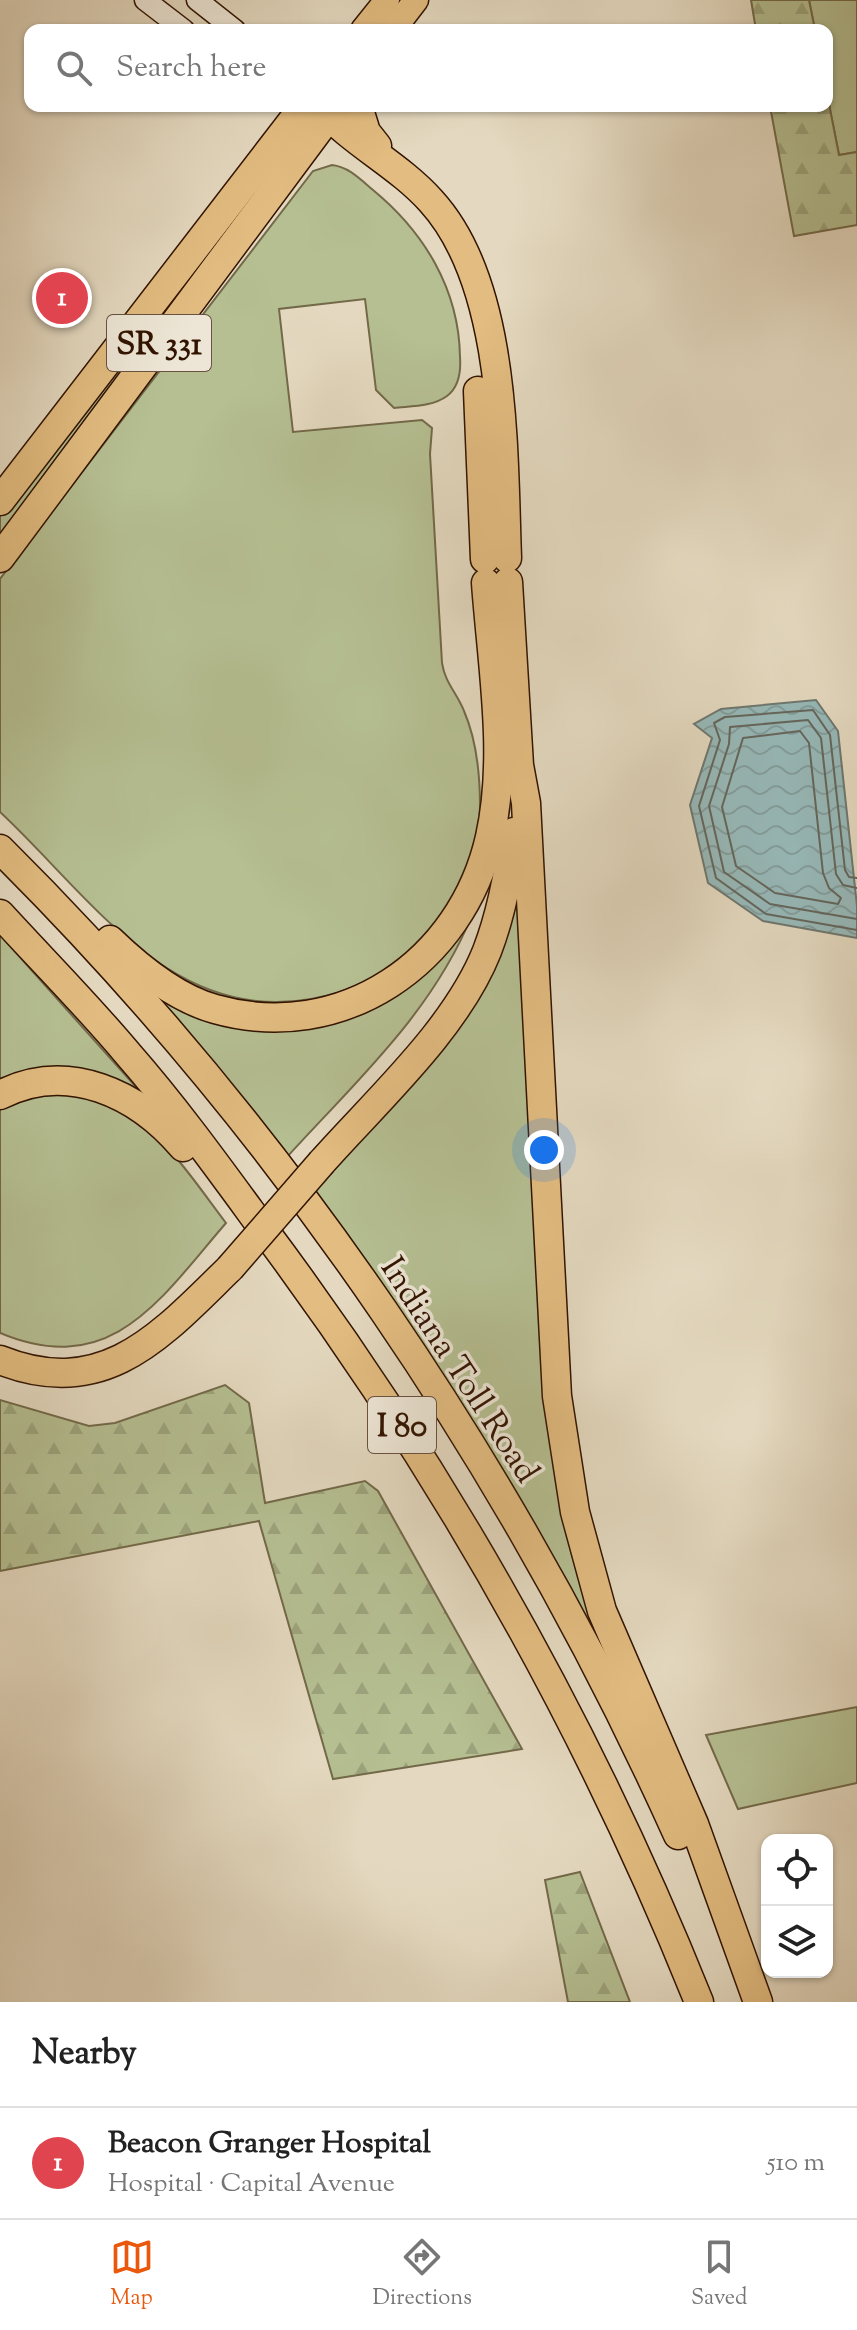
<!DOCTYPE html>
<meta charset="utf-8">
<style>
body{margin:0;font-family:"Sorts Mill Goudy",serif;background:#f2f2f2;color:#222}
.controls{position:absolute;right:24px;bottom:24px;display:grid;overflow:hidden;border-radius:16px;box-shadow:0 2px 6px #0004}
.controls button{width:72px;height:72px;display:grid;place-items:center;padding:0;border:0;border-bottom:2px solid #e0e0e0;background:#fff;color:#222;font:40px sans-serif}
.you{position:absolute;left:544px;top:1150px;width:28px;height:28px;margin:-20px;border:6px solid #fff;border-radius:50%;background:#1a73e8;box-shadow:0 0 0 12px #1a73e833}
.badge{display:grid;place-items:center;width:52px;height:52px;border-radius:50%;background:#ea580c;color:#fff;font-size:26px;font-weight:700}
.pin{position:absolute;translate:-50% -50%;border:4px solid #fff;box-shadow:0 2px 8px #0006}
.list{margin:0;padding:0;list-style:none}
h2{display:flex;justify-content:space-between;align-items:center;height:104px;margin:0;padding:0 32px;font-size:34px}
h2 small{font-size:26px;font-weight:400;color:#767676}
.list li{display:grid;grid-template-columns:52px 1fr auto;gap:24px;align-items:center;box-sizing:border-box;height:112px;padding:0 32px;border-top:2px solid #e0e0e0}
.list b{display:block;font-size:30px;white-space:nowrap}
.list p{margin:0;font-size:26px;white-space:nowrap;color:#767676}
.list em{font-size:26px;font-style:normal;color:#767676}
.icon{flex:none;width:44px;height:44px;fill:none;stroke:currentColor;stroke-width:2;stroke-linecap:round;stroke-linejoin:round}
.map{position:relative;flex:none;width:857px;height:2002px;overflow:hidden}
.search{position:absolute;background:#fff;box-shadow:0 2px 6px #0004;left:24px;right:24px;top:24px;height:88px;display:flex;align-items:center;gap:20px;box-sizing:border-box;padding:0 28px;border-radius:16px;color:#767676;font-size:30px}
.sheet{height:216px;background:#fff}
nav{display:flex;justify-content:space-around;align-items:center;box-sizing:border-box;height:112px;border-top:2px solid #e0e0e0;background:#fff;font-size:22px;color:#767676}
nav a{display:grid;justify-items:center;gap:4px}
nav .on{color:#ea580c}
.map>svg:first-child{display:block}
.green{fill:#b5bf92;stroke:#736949;stroke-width:2}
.forest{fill:url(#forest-firs);stroke:#736949;stroke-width:2}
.water{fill:url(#water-waves);stroke:#6e776f;stroke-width:2}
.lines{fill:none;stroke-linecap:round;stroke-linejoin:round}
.shore{stroke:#64665c;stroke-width:2}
.secondary-casing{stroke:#311300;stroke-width:23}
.primary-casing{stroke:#311300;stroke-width:27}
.highway-casing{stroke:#311300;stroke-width:31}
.secondary{stroke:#ede6d6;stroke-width:20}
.primary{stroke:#e2bc80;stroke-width:24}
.highway{stroke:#e2bc80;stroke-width:28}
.highway-bridge-casing{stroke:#311300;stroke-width:31;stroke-linecap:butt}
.highway-bridge{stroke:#e2bc80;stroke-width:28}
.labels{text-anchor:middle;stroke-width:7;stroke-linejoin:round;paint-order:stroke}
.shield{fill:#ede6d6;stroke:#695240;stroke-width:2}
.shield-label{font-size:32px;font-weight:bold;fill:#311300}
.street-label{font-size:34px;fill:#311300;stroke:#ede6d6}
</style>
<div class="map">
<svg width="857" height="2002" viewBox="0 0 857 2002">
<defs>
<pattern id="forest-firs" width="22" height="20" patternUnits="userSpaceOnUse" patternTransform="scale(2)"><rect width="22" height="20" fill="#b5bf92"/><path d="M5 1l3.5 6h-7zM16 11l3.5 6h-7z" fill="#9ca37c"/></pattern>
<pattern id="water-waves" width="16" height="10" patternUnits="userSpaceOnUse" patternTransform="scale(2)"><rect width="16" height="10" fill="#97b9b9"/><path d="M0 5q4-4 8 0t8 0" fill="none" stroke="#839e9d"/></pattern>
</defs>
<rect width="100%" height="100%" fill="#e4d9c0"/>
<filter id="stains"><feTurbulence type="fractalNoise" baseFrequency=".0025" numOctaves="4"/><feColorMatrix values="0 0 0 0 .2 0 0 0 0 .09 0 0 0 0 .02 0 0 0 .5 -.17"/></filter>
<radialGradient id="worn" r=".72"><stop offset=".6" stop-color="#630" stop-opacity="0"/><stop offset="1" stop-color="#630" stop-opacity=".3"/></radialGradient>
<!-- green -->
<g class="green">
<path d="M 809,0 L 857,0 L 857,152 L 839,155 L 827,94 L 827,30 L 815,30 Z"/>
<path d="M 332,165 C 349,167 360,179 373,190 C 424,232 459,289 460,357 C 461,371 459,387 447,396 C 432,407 411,406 394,408 L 376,390 L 365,299 L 279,309 L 293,432 L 422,420 L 432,428 L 430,454 L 442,663 C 445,683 457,693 464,711 C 477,741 480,773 480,806 C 480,863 449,916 407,953 C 380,977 347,993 311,999 C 171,1024 90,896 0,812 L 0,579 L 313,171 Z"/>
<path d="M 145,328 L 153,334 L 0,541 L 0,514 Z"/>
<path d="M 520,881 L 550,1381 L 619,1678 C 528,1507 427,1346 314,1190 L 449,1035 Z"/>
<path d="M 472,915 C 433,1012 356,1081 287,1157 L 141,979 L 169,994 L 322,1017 Z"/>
<path d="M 0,935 L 145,1097 L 0,1087 Z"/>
<path d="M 60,1094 C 144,1100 179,1161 226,1223 C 161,1298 112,1380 0,1333 L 0,1109 L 33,1097 Z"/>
<path d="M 857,1707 L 857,1783 L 738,1809 L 706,1735 Z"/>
</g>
<!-- forest -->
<g class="forest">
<path d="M 751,0 L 809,0 L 815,30 L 756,30 Z"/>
<path d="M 827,94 L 839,155 L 857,152 L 857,225 L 794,236 L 770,106 L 827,106 Z"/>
<path d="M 225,1385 L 249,1403 L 265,1503 L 365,1481 L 378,1491 L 522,1749 L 333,1779 L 259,1521 L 0,1571 L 0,1400 L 89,1426 L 115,1423 Z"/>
<path d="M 580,1872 L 630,2002 L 568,2002 L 545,1880 Z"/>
</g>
<!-- water -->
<path class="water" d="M 816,700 L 838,731 L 857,906 L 857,938 L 763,921 L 708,883 L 690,805 L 712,738 L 694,724 L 721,709 Z"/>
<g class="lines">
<!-- shore -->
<g class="shore">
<path d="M 800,731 L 809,743 L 823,873 L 829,888 L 841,898 L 838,904 L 775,893 L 736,866 L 722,807 L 743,738 Z"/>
<path d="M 857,878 L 849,877 L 845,870 L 830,735 L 813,710 L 725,717 L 714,723 L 720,740 L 699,806 L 716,878 L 766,914 L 857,930"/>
<path d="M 857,888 L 843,885 L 836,874 L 821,738 L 808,720 L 730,727 L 729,744 L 709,806 L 724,872 L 770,904 L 857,919"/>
</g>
<defs>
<g id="secondary">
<path d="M 145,0 L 184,30"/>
<path d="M 197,0 L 235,30"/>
</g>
<g id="primary">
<path d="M 363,30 L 387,0"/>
<path d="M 393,30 L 416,0"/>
</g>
<g id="highway">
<path d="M 320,106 C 352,143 399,165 431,201 C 507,284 503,450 507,558"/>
<path d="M 358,106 L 366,132 L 377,146"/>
<path d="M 478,391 L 485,559"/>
<path d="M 0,501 L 304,106"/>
<path d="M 0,558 L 329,116"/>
<path d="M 508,582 L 519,765 L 526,803 L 557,1396 L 575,1512 L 602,1611 L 694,1824 L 758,2002"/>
<path d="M 0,849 C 284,1131 514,1471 678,1835"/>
<path d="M 0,914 C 43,961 88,1006 128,1054 C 177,1110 220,1170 264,1230 C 442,1468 588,1725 699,2002"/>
<path d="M 110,940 C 139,968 175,998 215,1009 C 342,1045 462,962 490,837 C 508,756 492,666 486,583"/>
<path d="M 0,1095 C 68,1060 138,1094 183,1147"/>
<path d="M 322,1162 C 377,1100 456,1029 487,951 C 502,912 509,873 514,832"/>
<path d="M 0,1360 C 105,1402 162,1334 230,1268"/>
</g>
</defs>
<!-- secondary casing -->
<use href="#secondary" class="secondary-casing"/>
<!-- primary casing -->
<use href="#primary" class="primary-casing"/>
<!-- highway casing -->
<use href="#highway" class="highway-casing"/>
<!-- secondary -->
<use href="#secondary" class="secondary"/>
<!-- primary -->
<use href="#primary" class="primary"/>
<!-- highway -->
<use href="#highway" class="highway"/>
<defs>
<path id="highway-bridge" d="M 230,1268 L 322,1162"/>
</defs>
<!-- highway-bridge casing -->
<use href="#highway-bridge" class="highway-bridge-casing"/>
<!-- highway-bridge -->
<use href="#highway-bridge" class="highway-bridge"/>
</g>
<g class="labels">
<!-- shield labels -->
<g class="shield">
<rect x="107" y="315" width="104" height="56" rx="6"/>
<rect x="368" y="1397" width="68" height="56" rx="6"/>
</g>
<g class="shield-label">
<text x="159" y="354">SR 331</text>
<text x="402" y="1436">I 80</text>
</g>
<!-- street labels -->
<g class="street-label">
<text transform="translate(461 1369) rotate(57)" y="12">Indiana Toll Road</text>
</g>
</g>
<rect width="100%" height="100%" filter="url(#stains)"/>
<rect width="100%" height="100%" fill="url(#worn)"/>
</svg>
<div class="controls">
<button><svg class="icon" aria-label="locate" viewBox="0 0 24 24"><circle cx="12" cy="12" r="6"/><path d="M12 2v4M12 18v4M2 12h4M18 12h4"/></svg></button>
<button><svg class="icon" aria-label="layers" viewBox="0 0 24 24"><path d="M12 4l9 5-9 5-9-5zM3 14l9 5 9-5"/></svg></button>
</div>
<div class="you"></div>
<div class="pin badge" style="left:62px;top:298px;background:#e0444e">1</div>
<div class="search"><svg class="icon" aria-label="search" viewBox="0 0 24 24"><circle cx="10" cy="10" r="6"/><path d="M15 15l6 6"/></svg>Search here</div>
</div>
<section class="sheet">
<h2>Nearby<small></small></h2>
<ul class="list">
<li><span class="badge" style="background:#e0444e">1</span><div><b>Beacon Granger Hospital</b><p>Hospital · Capital Avenue</p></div><em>510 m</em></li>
</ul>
</section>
<nav>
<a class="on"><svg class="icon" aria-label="map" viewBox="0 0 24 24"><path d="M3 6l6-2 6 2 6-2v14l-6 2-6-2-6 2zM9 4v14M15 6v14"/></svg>Map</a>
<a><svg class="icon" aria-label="directions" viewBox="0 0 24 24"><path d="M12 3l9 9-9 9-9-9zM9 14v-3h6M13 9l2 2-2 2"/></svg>Directions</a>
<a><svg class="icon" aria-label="saved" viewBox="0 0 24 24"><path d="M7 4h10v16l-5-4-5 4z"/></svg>Saved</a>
</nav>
